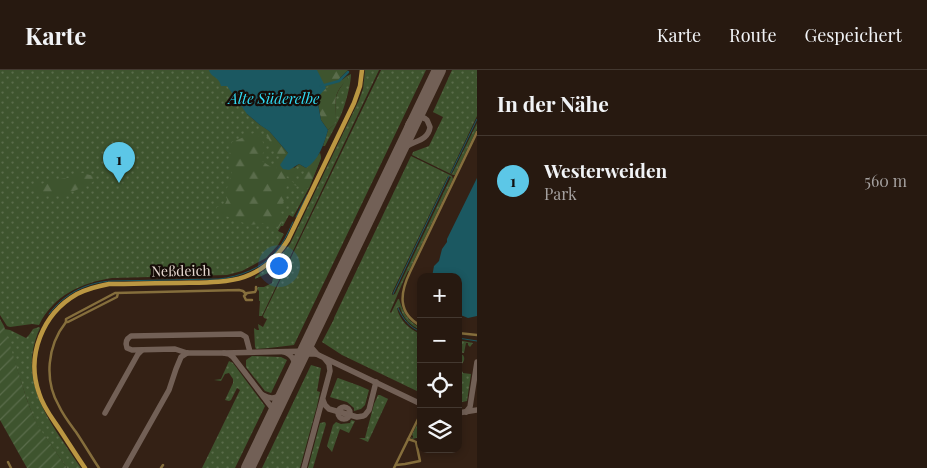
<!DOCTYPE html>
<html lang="de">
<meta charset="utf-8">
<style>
body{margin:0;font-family:"Playfair Display",serif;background:#2f2219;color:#f1f3f6}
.controls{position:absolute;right:15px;bottom:15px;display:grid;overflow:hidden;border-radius:10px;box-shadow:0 2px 8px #0003}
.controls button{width:45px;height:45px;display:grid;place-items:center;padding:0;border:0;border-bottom:1px solid #433830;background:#271910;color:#f1f3f6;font:25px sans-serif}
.you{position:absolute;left:278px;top:195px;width:18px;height:18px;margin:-12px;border:4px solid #fff;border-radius:50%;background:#1a73e8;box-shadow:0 0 0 8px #1a73e833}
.badge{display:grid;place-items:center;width:32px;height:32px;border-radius:50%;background:#5cc7e7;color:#111;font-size:16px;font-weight:700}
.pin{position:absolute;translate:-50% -41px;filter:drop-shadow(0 1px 2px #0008)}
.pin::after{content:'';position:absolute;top:26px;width:18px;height:15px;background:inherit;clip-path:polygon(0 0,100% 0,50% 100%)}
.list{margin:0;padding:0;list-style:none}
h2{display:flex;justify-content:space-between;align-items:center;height:65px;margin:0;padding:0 20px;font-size:21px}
h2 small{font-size:16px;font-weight:400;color:#a4a09f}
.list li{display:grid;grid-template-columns:32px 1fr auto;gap:15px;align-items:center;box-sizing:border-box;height:90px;padding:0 20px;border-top:1px solid #433830}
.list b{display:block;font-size:19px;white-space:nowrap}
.list p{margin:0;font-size:16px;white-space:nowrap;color:#a4a09f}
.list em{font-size:16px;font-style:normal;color:#a4a09f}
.icon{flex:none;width:28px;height:28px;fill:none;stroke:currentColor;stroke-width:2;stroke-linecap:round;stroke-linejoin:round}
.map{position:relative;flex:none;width:477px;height:398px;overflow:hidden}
header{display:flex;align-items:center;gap:30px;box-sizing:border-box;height:70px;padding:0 25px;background:#271910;border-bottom:1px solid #433830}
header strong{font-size:24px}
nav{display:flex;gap:28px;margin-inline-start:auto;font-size:18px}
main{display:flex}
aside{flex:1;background:#271910}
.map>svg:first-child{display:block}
.grass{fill:url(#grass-dots);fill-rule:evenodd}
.forest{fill:url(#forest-firs)}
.garden{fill:url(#garden-furrows)}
.water{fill:#1b5861}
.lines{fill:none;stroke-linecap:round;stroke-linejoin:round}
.stream{stroke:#1b5861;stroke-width:1}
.canal{stroke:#1b5861;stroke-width:2.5}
.taxiway{stroke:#726056;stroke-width:5.5}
.runway{stroke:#726056;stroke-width:14}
.street{stroke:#856e3c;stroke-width:2.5}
.secondary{stroke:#bb9742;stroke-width:4.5}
.labels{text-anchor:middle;stroke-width:4.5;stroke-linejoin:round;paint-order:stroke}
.street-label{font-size:14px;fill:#e7d9d2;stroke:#160d08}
.water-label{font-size:15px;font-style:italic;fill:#2fdbf4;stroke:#160d08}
</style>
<header>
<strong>Karte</strong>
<nav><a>Karte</a><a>Route</a><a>Gespeichert</a></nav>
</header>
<main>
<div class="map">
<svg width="477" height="398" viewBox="0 0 477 398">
<defs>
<pattern id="grass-dots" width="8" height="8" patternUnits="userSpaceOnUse" patternTransform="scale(1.25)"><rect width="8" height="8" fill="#3e542e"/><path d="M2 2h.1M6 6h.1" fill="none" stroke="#5a6c4b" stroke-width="1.8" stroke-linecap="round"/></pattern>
<pattern id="forest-firs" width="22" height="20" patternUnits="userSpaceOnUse" patternTransform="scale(1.25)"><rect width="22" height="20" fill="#3e542e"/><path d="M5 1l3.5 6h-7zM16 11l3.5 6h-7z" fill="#5a6c4b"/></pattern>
<pattern id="garden-furrows" width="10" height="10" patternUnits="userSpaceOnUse" patternTransform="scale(1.25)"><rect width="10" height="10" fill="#3e542e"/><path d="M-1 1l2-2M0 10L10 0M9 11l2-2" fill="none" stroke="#5a6c4b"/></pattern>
</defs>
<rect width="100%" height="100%" fill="#342115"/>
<!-- grass -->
<g class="grass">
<path d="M 0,0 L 249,0 L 247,44 L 260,55 L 269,61 L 294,98 L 299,94 L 306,98 L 320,83 L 321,88 L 309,118 L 293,147 L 289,145 L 283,156 L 281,156 L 278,161 L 284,164 L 278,175 L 266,188 L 242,201 L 227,205 L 112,208 C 81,213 54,225 39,255 L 32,254 L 10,257 L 7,256 L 0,245 Z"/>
<path d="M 270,0 L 325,0 L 343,10 L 348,9 L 347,6 L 351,4 C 351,15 344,41 338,51 C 334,59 329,68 325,76 L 323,76 L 328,60 L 336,53 C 337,36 331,28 344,13 L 300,41 Z"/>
<path d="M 365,0 L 379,0 L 262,246 L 259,246 L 260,231 L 259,231 L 259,221 L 257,219 L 258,217 L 264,217 L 272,213 L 273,208 L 275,208 L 281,193 L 272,200 L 276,203 L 274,207 L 273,203 L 268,203 L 255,209 L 255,207 L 276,191 L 290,174 L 359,30 L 363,19 Z"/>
<path d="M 381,0 L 426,0 L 294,275 L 269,278 L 256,279 L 255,277 L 254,258 L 257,260 L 259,260 L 258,254 L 263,257 L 267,249 L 264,248 L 263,246 Z"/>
<path d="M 452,0 L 477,0 L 477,46 L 450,103 L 452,104 L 477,53 L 477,59 L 455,105 L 453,105 L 412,85 L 413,82 L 429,76 L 443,47 L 433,42 Z"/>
<path d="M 411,86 L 452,106 L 453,109 L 409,201 L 408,201 C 401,215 396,229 390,242 L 391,243 L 398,229 L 399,229 C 403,242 408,252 421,258 L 421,260 C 410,256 403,248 400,237 L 397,238 C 400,251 409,259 421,264 L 421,323 L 342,285 L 322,272 L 334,249 L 334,248 ZM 448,106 L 451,107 L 395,224 L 392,225 L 392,223 Z"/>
<path d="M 39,257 L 40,258 C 15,313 53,355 81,398 L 67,398 L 36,354 L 27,330 L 4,259 L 10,260 L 26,268 L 29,265 L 33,259 Z"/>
<path d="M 458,270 L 473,273 L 470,277 L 468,275 L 468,273 L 466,273 L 464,283 L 458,282 Z"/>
<path d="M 458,284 L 463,285 C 466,289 463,293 460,296 L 459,301 L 462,301 L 463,303 L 471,304 L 467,331 L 458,333 Z"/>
<path d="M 252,286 L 281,287 L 287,290 L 271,323 L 265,321 L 246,297 L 246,290 Z"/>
<path d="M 229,291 L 233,293 L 265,336 L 235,398 L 202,398 L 240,320 L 237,318 L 231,330 L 229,331 L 225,330 L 233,313 L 233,309 L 229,303 L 225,304 L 221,311 L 214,310 L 221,309 Z"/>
<path d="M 311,295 L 321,298 L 317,321 L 320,322 L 317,336 L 300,398 L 262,398 Z"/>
<path d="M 338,308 L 360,316 L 369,320 L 365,335 L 361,339 L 354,341 L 354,338 L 347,332 L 333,328 L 330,327 L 337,309 Z"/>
<path d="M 378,325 L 380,325 L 388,329 L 368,372 L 359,368 L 365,368 L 374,334 Z"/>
<path d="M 421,346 L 421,367 L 412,369 L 411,367 L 413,368 L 413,366 L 412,365 Z"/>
<path d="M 351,350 L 355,351 L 349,363 L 340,359 L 332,382 L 327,376 L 333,355 L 336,352 L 341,354 L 350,353 Z"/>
<path d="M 325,352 L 326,354 L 313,398 L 308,398 L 320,353 Z"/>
</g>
<!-- forest -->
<g class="forest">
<path d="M 317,0 L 348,0 L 338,10 L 324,15 Z"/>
<path d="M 347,6 L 348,9 C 330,26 337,32 336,53 L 328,60 L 321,50 L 317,27 L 326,18 L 337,14 Z"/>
<path d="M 260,55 L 269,61 L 288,83 L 289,100 L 294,98 L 294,105 L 288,103 L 286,107 L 294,113 L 299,114 L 306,98 L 308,97 L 320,83 L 321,88 L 309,118 L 306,119 L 288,113 L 285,121 L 288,123 L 278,141 L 285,146 L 279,157 L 266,153 L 249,155 L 216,142 L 217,137 L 224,136 L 227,130 L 226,121 L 232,103 L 227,94 C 230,86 230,79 232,72 L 254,63 L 261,68 L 266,79 L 259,89 L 277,101 L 275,93 L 280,88 Z"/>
<path d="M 82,103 L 94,106 L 93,112 C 78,119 59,131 42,124 C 38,123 35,120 31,118 L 52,110 L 68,108 Z"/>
</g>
<!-- garden -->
<path class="garden" d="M 0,249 L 4,256 L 27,330 L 36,353 L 67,398 L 27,398 L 0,350 Z"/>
<!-- water -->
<g class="water">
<path d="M 209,0 L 317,0 L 326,18 L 317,28 L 321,50 L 328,60 C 324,74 319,90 306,98 L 299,94 L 289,100 L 283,99 L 280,95 L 288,83 L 269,61 L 260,55 L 247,44 L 227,16 L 221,16 C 219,6 211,8 209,0 Z"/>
<path d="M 477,108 L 477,246 L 468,248 L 458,244 L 458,207 L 432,207 L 434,196 L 439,191 L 442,179 L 447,172 L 447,169 Z"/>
</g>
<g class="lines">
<!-- stream -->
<g class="stream">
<path d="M 451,103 L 477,49"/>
<path d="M 296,147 L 307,125"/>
<path d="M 393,224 L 449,106"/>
<path d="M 398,238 C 403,249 409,257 421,262"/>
<path d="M 49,244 C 64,224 87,212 112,211 L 219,209 C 239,207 262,198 275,183 C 283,174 288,163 293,152"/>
<path d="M 458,268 L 477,271"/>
</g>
<!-- canal -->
<path class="canal" d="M 321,16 L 339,11 L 348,2"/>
<!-- taxiway -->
<g class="taxiway">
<path d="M 401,81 C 410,70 428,73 430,57 L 427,50 C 421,45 412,45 408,54 C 406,59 407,65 405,71"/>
<path d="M 284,282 C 293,285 295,291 295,300"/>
<path d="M 224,283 L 187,283 L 175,279 L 132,280 L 127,278 C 125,273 126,269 131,266 L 241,264 L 246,267 L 250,282"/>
<path d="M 300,289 L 308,284 L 317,284 L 311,277 L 311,267"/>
<path d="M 263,325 C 271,330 277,328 284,323"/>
<path d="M 323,330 L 325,335 L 329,339 L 357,347 L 363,346 L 365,345 L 369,340 L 376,312"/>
<circle cx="344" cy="343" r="6"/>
<path d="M 466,342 L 470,337 L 477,292"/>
<path d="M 105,343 L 138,284 L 142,280"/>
<path d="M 458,343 L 477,340"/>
<path d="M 273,347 L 272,338 L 233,287 L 229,284 L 224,283 L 310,281 L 421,334"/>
<path d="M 125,398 L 169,320 L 176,299 L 181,287 L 187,283"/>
<path d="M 304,398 L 330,301 L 329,294 L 325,289"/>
</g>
<!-- runway -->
<path class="runway" d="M 248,398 L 439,0"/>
<!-- street -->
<g class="street">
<path d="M 118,223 L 117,227 L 68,252 L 66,252 L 66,249 L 115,223 C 156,222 198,221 239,220 L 243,221 L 246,224"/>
<path d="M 252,230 L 246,230 L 244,226 L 247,223 L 255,222 L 256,220 L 256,217"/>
<path d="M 66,252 C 47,276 44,310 59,336 C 63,345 70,354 76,362 C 84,374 91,386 99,398"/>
<path d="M 421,256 C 397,243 400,223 410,202 L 477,62"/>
<path d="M 458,263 L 477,265"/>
<path d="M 8,392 L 11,398"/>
<path d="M 396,395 L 405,394 L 420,391 L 416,372 L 414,371 L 408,369"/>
<path d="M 161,398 L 163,395"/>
<path d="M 394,398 L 421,343"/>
</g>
<!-- secondary -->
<path class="secondary" d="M 85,398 C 76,385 68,372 60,360 C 52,348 43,337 39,323 C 26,286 42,244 77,224 C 87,219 98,216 109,214 C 133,214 156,213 179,213 C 226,212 260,215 288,170 L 354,33 L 360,16 L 362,0"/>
</g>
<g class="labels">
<!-- street labels -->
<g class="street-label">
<text transform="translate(181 201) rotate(-1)" y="5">Neßdeich</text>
</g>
<!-- water labels -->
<g class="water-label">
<text x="274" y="34">Alte Süderelbe</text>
</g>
</g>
</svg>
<div class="controls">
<button>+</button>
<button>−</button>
<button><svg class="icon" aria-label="locate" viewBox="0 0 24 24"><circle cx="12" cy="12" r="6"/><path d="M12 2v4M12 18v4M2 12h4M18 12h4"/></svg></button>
<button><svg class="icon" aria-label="layers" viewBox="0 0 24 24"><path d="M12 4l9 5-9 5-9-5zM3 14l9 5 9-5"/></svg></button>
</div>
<div class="you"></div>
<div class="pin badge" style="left:119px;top:113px">1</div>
</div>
<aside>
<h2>In der Nähe<small></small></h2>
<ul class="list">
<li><span class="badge">1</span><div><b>Westerweiden</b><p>Park</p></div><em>560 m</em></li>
</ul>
</aside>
</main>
